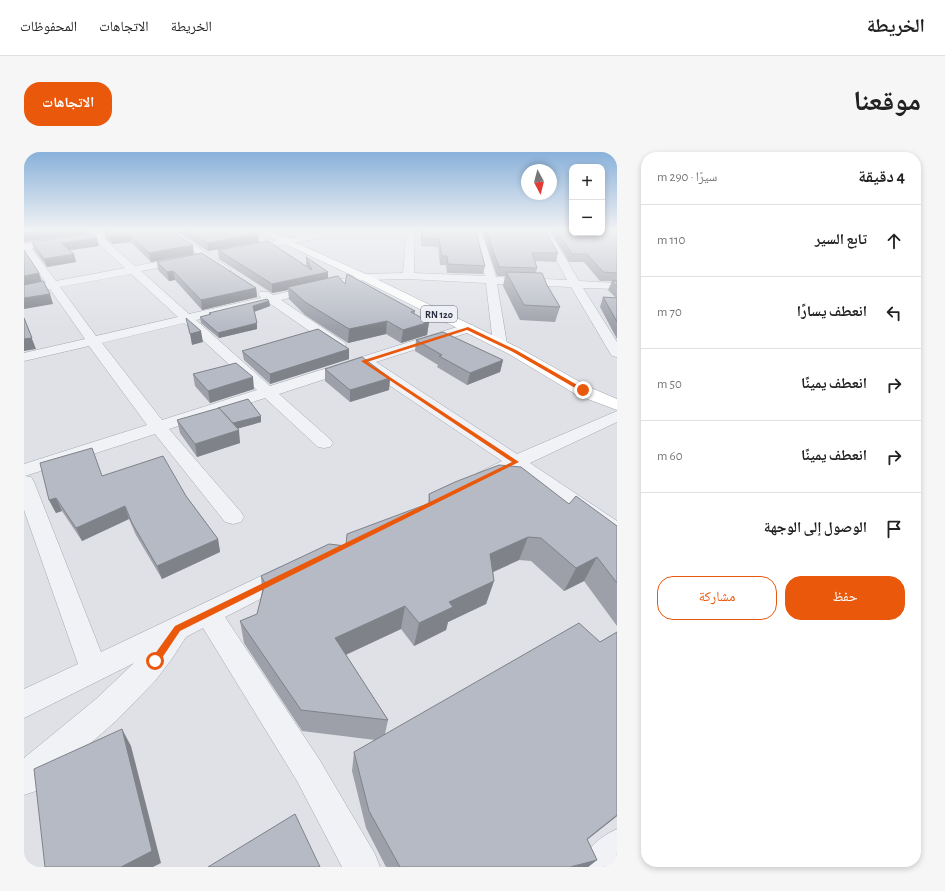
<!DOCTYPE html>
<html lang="ar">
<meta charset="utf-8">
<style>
body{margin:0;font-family:"Alegreya Sans","Noto Naskh Arabic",sans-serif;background:#f6f6f6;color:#222;direction:rtl}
.controls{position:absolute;right:12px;top:12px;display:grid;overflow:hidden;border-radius:8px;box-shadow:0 2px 6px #0003}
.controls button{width:36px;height:36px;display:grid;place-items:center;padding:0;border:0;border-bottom:1px solid #e0e0e0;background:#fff;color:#222;font:20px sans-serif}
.compass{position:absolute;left:497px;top:12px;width:36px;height:36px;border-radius:50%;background:#fff;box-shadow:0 2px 6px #0003;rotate:173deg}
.stop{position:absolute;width:12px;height:12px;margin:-9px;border:3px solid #ea580c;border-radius:50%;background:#fff}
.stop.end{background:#ea580c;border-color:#fff;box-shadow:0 1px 4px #0008}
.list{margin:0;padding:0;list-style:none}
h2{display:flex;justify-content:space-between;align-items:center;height:52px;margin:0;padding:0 16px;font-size:17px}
h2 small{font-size:13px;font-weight:400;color:#767676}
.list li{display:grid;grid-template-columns:26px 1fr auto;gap:12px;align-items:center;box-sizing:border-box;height:72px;padding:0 16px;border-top:1px solid #e0e0e0}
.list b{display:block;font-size:15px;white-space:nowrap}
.list em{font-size:13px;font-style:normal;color:#767676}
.actions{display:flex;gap:8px;padding:12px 16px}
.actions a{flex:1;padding:9px 0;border:1px solid #ea580c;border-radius:16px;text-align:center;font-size:14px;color:#ea580c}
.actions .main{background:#ea580c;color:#fff}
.icon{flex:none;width:22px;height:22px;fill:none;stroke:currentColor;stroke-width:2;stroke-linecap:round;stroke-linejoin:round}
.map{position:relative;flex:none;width:593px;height:715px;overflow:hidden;direction:ltr;border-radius:16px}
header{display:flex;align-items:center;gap:24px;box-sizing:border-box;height:56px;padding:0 20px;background:#fff;border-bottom:1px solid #e0e0e0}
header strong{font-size:19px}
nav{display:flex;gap:22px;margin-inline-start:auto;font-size:14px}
.intro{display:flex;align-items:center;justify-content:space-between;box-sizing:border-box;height:96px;padding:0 24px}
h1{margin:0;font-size:28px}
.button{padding:10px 18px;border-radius:16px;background:#ea580c;color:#fff;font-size:14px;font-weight:700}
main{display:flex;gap:24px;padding:0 24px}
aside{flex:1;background:#fff;border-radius:16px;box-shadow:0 2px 6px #0003}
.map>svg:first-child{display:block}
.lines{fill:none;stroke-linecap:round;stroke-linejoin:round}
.street-casing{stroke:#a4a8b1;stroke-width:1}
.primary-casing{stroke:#9fa5b2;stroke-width:1}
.street{fill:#f1f2f6;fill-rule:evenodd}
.primary{fill:#fff;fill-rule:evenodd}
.wall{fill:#9da0a9}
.shaded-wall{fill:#7f8289}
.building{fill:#b6bac4;stroke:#7f8289}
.route{fill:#ea580c}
.labels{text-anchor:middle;stroke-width:3;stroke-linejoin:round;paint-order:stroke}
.shield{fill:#eef0f5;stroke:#636874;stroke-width:1}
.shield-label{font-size:10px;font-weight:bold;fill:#282e3d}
</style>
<header>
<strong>الخريطة</strong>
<nav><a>الخريطة</a><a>الاتجاهات</a><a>المحفوظات</a></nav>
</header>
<div class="intro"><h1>موقعنا</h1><a class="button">الاتجاهات</a></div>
<main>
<aside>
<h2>4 دقيقة<small>سيرًا · 290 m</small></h2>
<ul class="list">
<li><svg class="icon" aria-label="ahead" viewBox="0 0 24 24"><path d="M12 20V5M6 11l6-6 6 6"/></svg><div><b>تابع السير</b></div><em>110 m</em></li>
<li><svg class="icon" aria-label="left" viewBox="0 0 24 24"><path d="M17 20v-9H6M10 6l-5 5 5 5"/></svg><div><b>انعطف يسارًا</b></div><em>70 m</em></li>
<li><svg class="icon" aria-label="right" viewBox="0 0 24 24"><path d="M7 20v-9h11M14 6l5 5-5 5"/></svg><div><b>انعطف يمينًا</b></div><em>50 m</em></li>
<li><svg class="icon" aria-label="right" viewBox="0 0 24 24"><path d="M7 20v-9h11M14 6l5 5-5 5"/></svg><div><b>انعطف يمينًا</b></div><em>60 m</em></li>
<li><svg class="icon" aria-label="arrive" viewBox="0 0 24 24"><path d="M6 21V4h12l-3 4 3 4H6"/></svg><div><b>الوصول إلى الوجهة</b></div></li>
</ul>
<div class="actions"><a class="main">حفظ</a><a>مشاركة</a></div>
</aside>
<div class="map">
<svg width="593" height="715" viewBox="0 0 593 715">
<rect width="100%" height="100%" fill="#dfe1e7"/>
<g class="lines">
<defs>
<g id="street">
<path d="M 67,77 L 70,78 L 111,114 L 160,105 L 164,106 L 165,108 L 164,110 L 117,119 L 165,162 L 237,146 L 234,142 L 236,140 L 244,140 L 249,143 L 340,122 L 379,121 L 383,77 L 391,77 L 390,121 L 461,124 L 449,77 L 457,77 L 472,125 L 543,128 L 516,77 L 524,77 L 555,129 L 593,131 L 593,137 L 559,136 L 593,190 L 593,205 L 588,204 L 586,201 L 547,135 L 473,132 L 483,192 L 481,195 L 476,196 L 471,195 L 469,192 L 462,131 L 384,127 L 340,128 L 257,148 L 320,190 L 322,193 L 320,196 L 315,197 L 310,196 L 245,151 L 172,168 L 246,234 L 439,173 L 449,173 L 451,176 L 449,179 L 352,210 L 493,302 L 593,259 L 593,270 L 506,311 L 593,369 L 593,388 L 585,386 L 491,318 C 479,324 466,334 452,330 L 449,326 L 452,322 L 478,309 L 338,215 L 255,242 L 306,287 L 309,291 L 306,295 L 300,296 L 294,295 L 241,246 L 145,277 L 217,360 L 220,365 L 217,370 L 209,372 L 201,370 L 131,282 L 1,324 L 7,325 L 10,330 L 77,500 L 256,415 L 264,413 L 272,415 L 276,422 L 272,429 L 201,465 L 295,607 L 351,702 L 356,715 L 318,715 L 273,629 L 179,476 L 162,485 L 147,508 L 131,529 L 93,568 L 12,639 L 0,643 L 0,606 L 72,547 L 110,511 L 0,566 L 0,537 L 54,512 L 0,358 L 0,312 L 123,273 L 65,194 L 0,209 L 0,201 L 61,187 L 26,137 L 0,142 L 0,136 L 22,131 L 0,99 L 0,91 L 4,92 L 32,129 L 101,116 L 64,82 L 63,80 L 64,78 ZM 107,122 L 154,165 L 72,184 L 36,135 ZM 160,171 L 233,238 L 138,268 L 78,191 Z"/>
<path d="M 137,77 L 146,77 L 207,117 L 206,119 L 198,119 Z"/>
<path d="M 306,77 L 317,77 L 300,85 L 221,100 L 216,97 L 221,94 L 298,80 Z"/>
<path d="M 593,677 L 593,715 L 555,715 C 562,697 575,685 593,677 Z"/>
</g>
<g id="primary">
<path d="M 100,77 L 120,77 L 115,80 L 0,98 L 0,92 Z"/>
<path d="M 229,77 L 241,77 L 344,123 L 495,196 L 565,235 L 593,247 L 593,258 L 553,243 L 485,202 L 336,127 Z"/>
</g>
</defs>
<!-- street casing -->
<use href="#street" class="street-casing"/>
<!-- primary casing -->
<use href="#primary" class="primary-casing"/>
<!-- street -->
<use href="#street" class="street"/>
<!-- primary -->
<use href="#primary" class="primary"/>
</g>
<!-- wall -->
<g class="wall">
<path d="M 68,77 L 142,77 L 170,102 L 127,110 L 107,90 L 88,92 L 82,87 L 80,79 L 74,79 Z"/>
<path d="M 155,77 L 222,77 L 234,82 L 235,90 L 184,99 L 155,81 Z"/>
<path d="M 372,77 L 382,77 L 381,79 L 373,79 Z"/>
<path d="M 391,77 L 451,77 L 461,114 L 459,122 L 423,121 L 422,113 L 416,113 L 414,95 L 397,94 L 397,80 L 392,80 Z"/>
<path d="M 457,77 L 520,77 L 534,101 L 532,110 L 511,109 L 513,116 L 512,121 L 523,133 L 536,155 L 531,170 L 496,168 L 479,134 L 481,124 L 473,124 Z"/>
<path d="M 525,77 L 548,77 L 593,80 L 593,187 L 576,155 L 579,145 L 592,146 L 584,138 L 588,129 L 576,129 L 560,110 L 545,110 Z"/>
<path d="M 8,90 L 75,94 L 45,98 L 50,102 L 52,110 L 23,115 L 10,98 Z"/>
<path d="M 194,98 L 282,114 L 282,105 L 304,126 L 391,159 L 391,162 L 405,170 L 403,183 L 377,191 L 362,182 L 324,191 L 281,163 L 265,147 L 264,138 L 248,141 L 195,107 Z"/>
<path d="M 133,110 L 232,136 L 233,145 L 178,158 L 151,128 L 145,129 L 134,118 Z"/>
<path d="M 245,149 L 246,154 L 230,160 L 233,177 L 195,186 L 177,171 L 176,165 L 186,163 L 185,161 Z"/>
<path d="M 392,188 L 479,208 L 476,220 L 443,233 L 413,215 L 414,213 L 391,199 Z"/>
<path d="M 218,199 L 325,207 L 246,232 L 220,208 Z"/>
<path d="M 301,217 L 366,226 L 365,238 L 326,250 L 301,229 Z"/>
<path d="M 169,222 L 230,237 L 186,251 L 171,234 Z"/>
<path d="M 237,264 L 237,270 L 213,277 L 216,291 L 173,305 L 156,281 L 153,268 Z"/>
<path d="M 78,324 L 162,344 L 194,387 L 196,400 L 138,427 L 112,383 L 105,367 L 58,389 L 38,359 L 32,361 L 25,348 Z"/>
<path d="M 405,342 L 545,352 L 593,374 L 593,474 L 560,429 L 540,439 L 507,409 L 495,408 L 469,420 L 470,429 L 462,452 L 424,470 L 422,478 L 390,494 L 377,477 L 322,503 L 364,568 L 361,582 L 576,490 L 593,480 L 593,664 L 563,688 L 573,708 L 564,715 L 362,715 L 342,676 L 328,619 L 330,600 L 351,588 L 278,579 L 220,491 L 216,469 L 233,462 L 238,439 L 237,424 L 322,394 L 404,352 Z"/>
</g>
<!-- shaded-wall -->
<g class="shaded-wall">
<path d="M 33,77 L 64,77 L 63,77 L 62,81 L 0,90 L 0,81 Z"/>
<path d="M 73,77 L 93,77 L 74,79 Z"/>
<path d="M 105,82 L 107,90 L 88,92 L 86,84 Z"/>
<path d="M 234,82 L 235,90 L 184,99 L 183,91 Z"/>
<path d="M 73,86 L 75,94 L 40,99 L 37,91 Z"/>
<path d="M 169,93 L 170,102 L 127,110 L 125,101 Z"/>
<path d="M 50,102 L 52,110 L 23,115 L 20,107 Z"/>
<path d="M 149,119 L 151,128 L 145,129 L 143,120 Z"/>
<path d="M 304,120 L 304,129 L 264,135 L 264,138 L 248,141 L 248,132 Z"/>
<path d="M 15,121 L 18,130 L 0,135 L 0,124 Z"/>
<path d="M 232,136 L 233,145 L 178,158 L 177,148 Z"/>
<path d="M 26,142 L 29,152 L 0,157 L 0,146 Z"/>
<path d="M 245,149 L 246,154 L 229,160 L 229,154 Z"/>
<path d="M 0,166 L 12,197 L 0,199 Z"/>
<path d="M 363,169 L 362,182 L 324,191 L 325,177 Z"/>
<path d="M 405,170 L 403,183 L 377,191 L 379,178 Z"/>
<path d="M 233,171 L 233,177 L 195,186 L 194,181 Z"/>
<path d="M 177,179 L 179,190 L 168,193 L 166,182 Z"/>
<path d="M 325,197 L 325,207 L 246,232 L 246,222 Z"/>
<path d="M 479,208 L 476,220 L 443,233 L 446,221 Z"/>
<path d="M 229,225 L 230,237 L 186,251 L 184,239 Z"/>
<path d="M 366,226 L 365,238 L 326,250 L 326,238 Z"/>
<path d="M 237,264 L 237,270 L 208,278 L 207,272 Z"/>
<path d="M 215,278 L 216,291 L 173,305 L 171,292 Z"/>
<path d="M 32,346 L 38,359 L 32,361 L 25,348 Z"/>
<path d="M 101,354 L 105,367 L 58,389 L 52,376 Z"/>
<path d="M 504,385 L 495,408 L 458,425 L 466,402 Z"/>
<path d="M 194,387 L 196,400 L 138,427 L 133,414 Z"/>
<path d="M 573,405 L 560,429 L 540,439 L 552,416 Z"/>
<path d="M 470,429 L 462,452 L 424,470 L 422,478 L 390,494 L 395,471 L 425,450 Z"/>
<path d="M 381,454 L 377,477 L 310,508 L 311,486 Z"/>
<path d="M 98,577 L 107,594 L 137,711 L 129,715 L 97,715 Z"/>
<path d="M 593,663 L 593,664 L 545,702 L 563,687 Z"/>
<path d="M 573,708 L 564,715 L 546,715 Z"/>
</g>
<!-- building -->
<g class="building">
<path d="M 0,77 L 33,77 L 0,81 Z"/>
<path d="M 92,77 L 142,77 L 169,93 L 125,101 L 105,82 L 86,84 L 80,78 Z"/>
<path d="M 160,77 L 222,77 L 234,82 L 183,91 Z"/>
<path d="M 398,77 L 451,77 L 461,114 L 424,112 L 423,104 L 418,104 L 415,87 L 398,86 Z"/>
<path d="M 461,77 L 520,77 L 534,101 L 508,101 L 513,116 L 475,115 Z"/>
<path d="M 532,77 L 548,77 L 548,81 L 578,81 L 578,77 L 588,77 L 592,80 L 593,80 L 593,121 L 579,120 L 563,102 L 548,102 Z"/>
<path d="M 67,81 L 73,86 L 37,91 L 50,102 L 20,107 L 8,90 Z"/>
<path d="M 244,89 L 288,118 L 282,105 L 304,120 L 248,132 L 194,98 Z"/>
<path d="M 0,98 L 15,121 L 0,124 Z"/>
<path d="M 178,101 L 232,136 L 177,148 L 149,119 L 143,120 L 133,110 Z"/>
<path d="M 482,120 L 518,121 L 523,133 L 536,155 L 500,153 Z"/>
<path d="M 323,122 L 391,159 L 387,160 L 405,170 L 379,178 L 363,169 L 325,177 L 281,150 L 264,135 L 314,124 L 321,132 Z"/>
<path d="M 19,129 L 26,142 L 0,146 L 0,133 Z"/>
<path d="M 588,129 L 593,129 L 593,135 Z"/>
<path d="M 579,145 L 593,146 L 593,170 Z"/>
<path d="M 243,147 L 245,149 L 229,154 L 233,171 L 194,181 L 176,165 L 187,162 L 185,161 Z"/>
<path d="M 0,166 L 8,186 L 0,187 Z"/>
<path d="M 162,166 L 177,179 L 166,182 Z"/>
<path d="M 294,177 L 325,197 L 246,222 L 218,199 Z"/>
<path d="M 419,180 L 479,208 L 446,221 L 415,204 L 418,203 L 392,188 Z"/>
<path d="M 338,205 L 366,226 L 326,238 L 301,217 Z"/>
<path d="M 212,211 L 229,225 L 184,239 L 169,222 Z"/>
<path d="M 224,247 L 237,264 L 209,271 L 195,256 L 194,256 Z"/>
<path d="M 195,256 L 215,278 L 171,292 L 153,268 Z"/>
<path d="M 68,296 L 78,324 L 139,304 L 162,344 L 194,387 L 133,414 L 108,371 L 101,354 L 52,376 L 32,346 L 25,348 L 16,311 Z"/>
<path d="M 475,313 L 497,315 L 545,352 L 552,344 L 593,374 L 593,431 L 573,405 L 552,416 L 517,386 L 504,385 L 466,402 L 470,429 L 425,450 L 429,455 L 395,471 L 381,454 L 311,486 L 364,568 L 277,558 L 216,469 L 233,462 L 241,431 L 237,424 L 305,392 L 322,394 L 323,382 L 406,351 L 405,342 L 431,330 Z"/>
<path d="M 555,471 L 576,490 L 593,480 L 593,663 L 563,687 L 573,708 L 546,715 L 376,715 L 345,659 L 330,600 Z"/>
<path d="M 98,577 L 128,699 L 97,715 L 21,715 L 10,617 Z"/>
<path d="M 271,662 L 296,715 L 184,715 Z"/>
</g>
<!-- sky -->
<linearGradient id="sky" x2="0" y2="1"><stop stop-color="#89b1da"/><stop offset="0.44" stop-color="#f1f2f4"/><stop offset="1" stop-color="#f1f2f4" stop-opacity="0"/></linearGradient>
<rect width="593" height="177" fill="url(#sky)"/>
<!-- route -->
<path class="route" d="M 444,175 L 492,198 L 562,238 L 558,240 L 489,200 L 443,178 L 343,210 L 495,310 L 156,479 L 134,512 L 128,512 L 126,509 L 128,506 L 151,474 L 488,310 L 337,209 Z"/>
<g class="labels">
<!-- shield labels -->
<rect class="shield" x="397" y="154" width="36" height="16" rx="3"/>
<g class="shield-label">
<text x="415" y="166">RN 120</text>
</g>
</g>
</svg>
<div class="controls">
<button>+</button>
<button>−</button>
</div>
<svg class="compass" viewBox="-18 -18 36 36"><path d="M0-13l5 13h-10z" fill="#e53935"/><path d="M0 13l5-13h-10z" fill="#767676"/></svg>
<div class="stop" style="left:131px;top:509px"></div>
<div class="stop end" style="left:559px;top:238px"></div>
</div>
</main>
